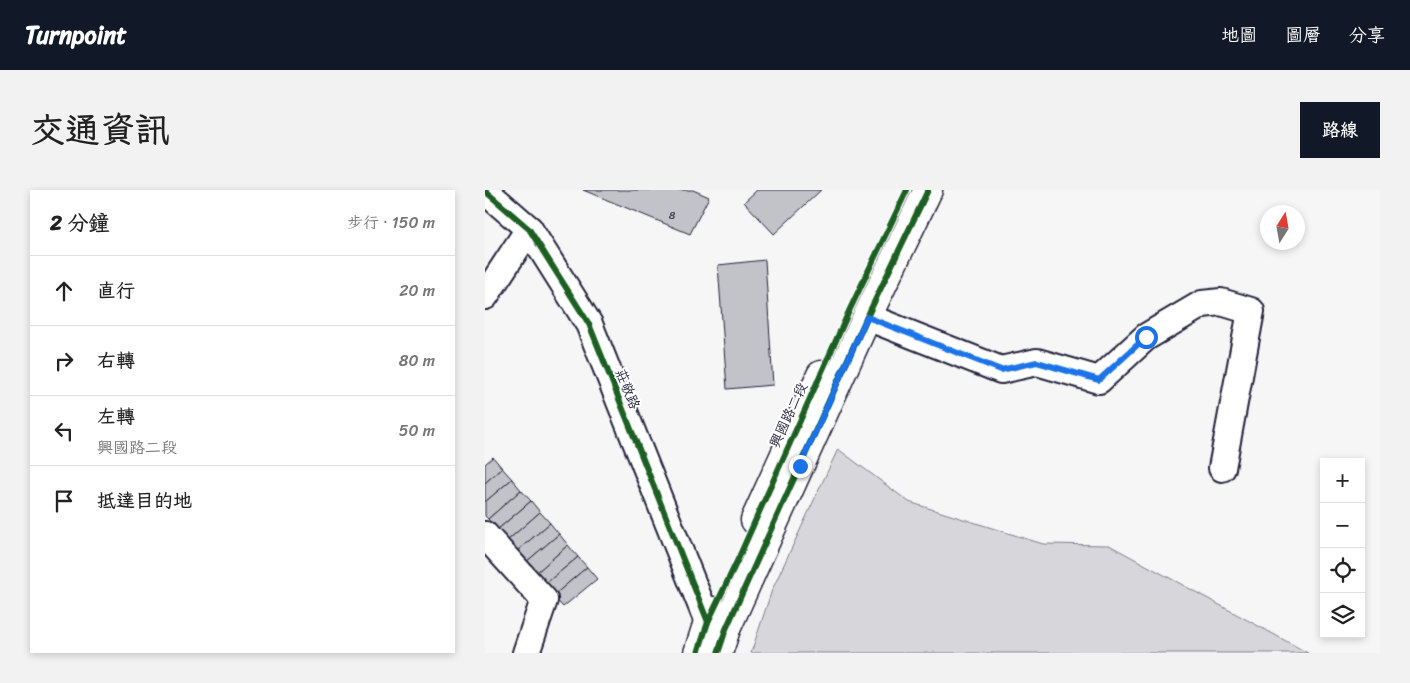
<!DOCTYPE html>
<html lang="zh-TW">
<meta charset="utf-8">
<style>
body{margin:0;font-family:Sriracha,"LXGW WenKai TC",sans-serif;background:#f2f2f2;color:#222}
.controls{position:absolute;right:15px;bottom:15px;display:grid;overflow:hidden;border-radius:0px;box-shadow:0 2px 8px #0003}
.controls button{width:45px;height:45px;display:grid;place-items:center;padding:0;border:0;border-bottom:1px solid #e0e0e0;background:#fff;color:#222;font:25px sans-serif}
.compass{position:absolute;left:775px;top:15px;width:45px;height:45px;border-radius:50%;background:#fff;box-shadow:0 2px 8px #0003;rotate:11deg}
.stop{position:absolute;width:15px;height:15px;margin:-11px;border:4px solid #1a73e8;border-radius:50%;background:#fff}
.stop.end{background:#1a73e8;border-color:#fff;box-shadow:0 1px 5px #0008}
.list{margin:0;padding:0;list-style:none}
h2{display:flex;justify-content:space-between;align-items:center;height:65px;margin:0;padding:0 20px;font-size:21px}
h2 small{font-size:16px;font-weight:400;color:#767676}
.list li{display:grid;grid-template-columns:32px 1fr auto;gap:15px;align-items:center;box-sizing:border-box;height:70px;padding:0 20px;border-top:1px solid #e0e0e0}
.list b{display:block;font-size:19px;white-space:nowrap}
.list p{margin:0;font-size:16px;white-space:nowrap;color:#767676}
.list em{font-size:16px;font-style:normal;color:#767676}
.icon{flex:none;width:28px;height:28px;fill:none;stroke:currentColor;stroke-width:2;stroke-linecap:round;stroke-linejoin:round}
.map{position:relative;flex:none;width:895px;height:463px;overflow:hidden;border-radius:0px}
header{display:flex;align-items:center;gap:30px;box-sizing:border-box;height:70px;padding:0 25px;background:#111827;color:#fff}
header strong{font-size:24px}
nav{display:flex;gap:28px;margin-inline-start:auto;font-size:18px}
.intro{display:flex;align-items:center;justify-content:space-between;box-sizing:border-box;height:120px;padding:0 30px}
h1{margin:0;font-size:35px}
.button{padding:12px 22px;border-radius:0px;background:#111827;color:#fff;font-size:18px;font-weight:700}
main{display:flex;gap:30px;padding:0 30px}
aside{flex:1;background:#fff;border-radius:0px;box-shadow:0 2px 8px #0003}
.map>svg:first-child{display:block}
.green{fill:#d7d7db;stroke:#7c7c8b}
.building{fill:#c2c2c9;stroke:#22223b}
.lines{fill:none;stroke-linecap:round;stroke-linejoin:round}
.minor-casing{stroke:#22223b;stroke-width:30}
.major-casing{stroke:#22223b;stroke-width:31}
.minor{stroke:#fff;stroke-width:26}
.major{stroke:#fff;stroke-width:28}
.cycleway-casing{stroke:#fff;stroke-width:9}
.cycleway{stroke:#1b5e20;stroke-width:6}
.route{stroke:#1a73e8;stroke-width:6}
.labels{text-anchor:middle;stroke-width:4;stroke-linejoin:round;paint-order:stroke}
.number-label{font-size:11px;fill:#4a4a5e}
.street-label{font-size:14px;fill:#22223b;stroke:#fff}
</style>
<header>
<strong>Turnpoint</strong>
<nav><a>地圖</a><a>圖層</a><a>分享</a></nav>
</header>
<div class="intro"><h1>交通資訊</h1><a class="button">路線</a></div>
<main>
<aside>
<h2>2 分鐘<small>步行 · 150 m</small></h2>
<ul class="list">
<li><svg class="icon" aria-label="ahead" viewBox="0 0 24 24"><path d="M12 20V5M6 11l6-6 6 6"/></svg><div><b>直行</b></div><em>20 m</em></li>
<li><svg class="icon" aria-label="right" viewBox="0 0 24 24"><path d="M7 20v-9h11M14 6l5 5-5 5"/></svg><div><b>右轉</b></div><em>80 m</em></li>
<li><svg class="icon" aria-label="left" viewBox="0 0 24 24"><path d="M17 20v-9H6M10 6l-5 5 5 5"/></svg><div><b>左轉</b><p>興國路二段</p></div><em>50 m</em></li>
<li><svg class="icon" aria-label="arrive" viewBox="0 0 24 24"><path d="M6 21V4h12l-3 4 3 4H6"/></svg><div><b>抵達目的地</b></div></li>
</ul>
</aside>
<div class="map">
<svg width="895" height="463" viewBox="0 0 895 463">
<rect width="100%" height="100%" fill="#f6f6f7"/>
<filter id="ink" filterUnits="userSpaceOnUse"><feTurbulence type="fractalNoise" baseFrequency=".02" numOctaves="2"/><feDisplacementMap in="SourceGraphic" scale="10" xChannelSelector="R" yChannelSelector="G"/><feConvolveMatrix kernelMatrix="1 2 1 2 8 2 1 2 1" color-interpolation-filters="sRGB"/></filter>
<g filter="url(#ink)">
<!-- green -->
<path class="green" d="M 353,259 L 424,312 L 558,354 L 624,355 L 823,463 L 266,463 L 287,400 Z"/>
<!-- building -->
<g class="building">
<path d="M 98,0 L 208,0 L 224,7 L 205,44 Z"/>
<path d="M 272,0 L 336,0 L 289,44 L 259,12 Z"/>
<path d="M 280,70 L 288,195 L 242,199 L 233,75 Z"/>
<path d="M 8,267 L 17,278 L 0,293 L 0,274 Z"/>
<path d="M 17,278 L 27,289 L 0,312 L 0,293 Z"/>
<path d="M 27,289 L 36,300 L 3,329 L 0,326 L 0,312 Z"/>
<path d="M 36,300 L 46,311 L 12,340 L 3,329 Z"/>
<path d="M 46,311 L 55,322 L 22,351 L 12,340 Z"/>
<path d="M 55,322 L 65,333 L 31,362 L 22,351 Z"/>
<path d="M 65,333 L 74,344 L 40,373 L 31,362 Z"/>
<path d="M 74,344 L 83,355 L 50,384 L 40,373 Z"/>
<path d="M 83,355 L 93,367 L 59,395 L 50,384 Z"/>
<path d="M 93,367 L 102,377 L 68,406 L 59,395 Z"/>
<path d="M 102,377 L 112,389 L 78,417 L 68,406 Z"/>
</g>
<g class="lines">
<defs>
<g id="minor">
<path d="M 0,1 L 44,39 L 104,134 L 223,432"/>
<path d="M 0,106 L 44,39"/>
<path d="M 382,127 L 516,180 L 552,172 L 614,190 L 661,147 L 717,114 L 736,112 L 766,121 L 737,278"/>
<path d="M 0,345 L 59,410 L 41,463"/>
</g>
<g id="major">
<path d="M 270,330 L 336,185"/>
<path d="M 213,463 L 223,432 L 228,421"/>
<path d="M 233,463 L 241,439 L 382,127 L 443,0"/>
</g>
</defs>
<!-- minor casing -->
<use href="#minor" class="minor-casing"/>
<!-- major casing -->
<use href="#major" class="major-casing"/>
<!-- minor -->
<use href="#minor" class="minor"/>
<!-- major -->
<use href="#major" class="major"/>
<defs>
<g id="cycleway">
<path d="M 0,1 L 44,39 L 104,134 L 223,432"/>
<path d="M 213,463 L 223,432 L 254,367 L 365,119 L 422,0"/>
<path d="M 233,463 L 241,439 L 382,127 L 443,0"/>
</g>
</defs>
<!-- cycleway casing -->
<use href="#cycleway" class="cycleway-casing"/>
<!-- cycleway -->
<use href="#cycleway" class="cycleway"/>
</g>
</g>
<g class="lines" filter="url(#ink)">
<!-- route -->
<path class="route" d="M 315,276 L 382,127 L 516,180 L 552,172 L 614,190 L 661,147"/>
</g>
<g class="labels">
<!-- number labels -->
<g class="number-label">
<text x="187" y="29">8</text>
</g>
<!-- street labels -->
<g class="street-label">
<text transform="translate(143 199) rotate(68)" y="5">莊敬路</text>
<text transform="translate(303 225) rotate(-65)" y="5">興國路二段</text>
</g>
</g>
</svg>
<div class="controls">
<button>+</button>
<button>−</button>
<button><svg class="icon" aria-label="locate" viewBox="0 0 24 24"><circle cx="12" cy="12" r="6"/><path d="M12 2v4M12 18v4M2 12h4M18 12h4"/></svg></button>
<button><svg class="icon" aria-label="layers" viewBox="0 0 24 24"><path d="M12 4l9 5-9 5-9-5zM3 14l9 5 9-5"/></svg></button>
</div>
<svg class="compass" viewBox="-18 -18 36 36"><path d="M0-13l5 13h-10z" fill="#e53935"/><path d="M0 13l5-13h-10z" fill="#767676"/></svg>
<div class="stop" style="left:661px;top:147px"></div>
<div class="stop end" style="left:315px;top:276px"></div>
</div>
</main>
